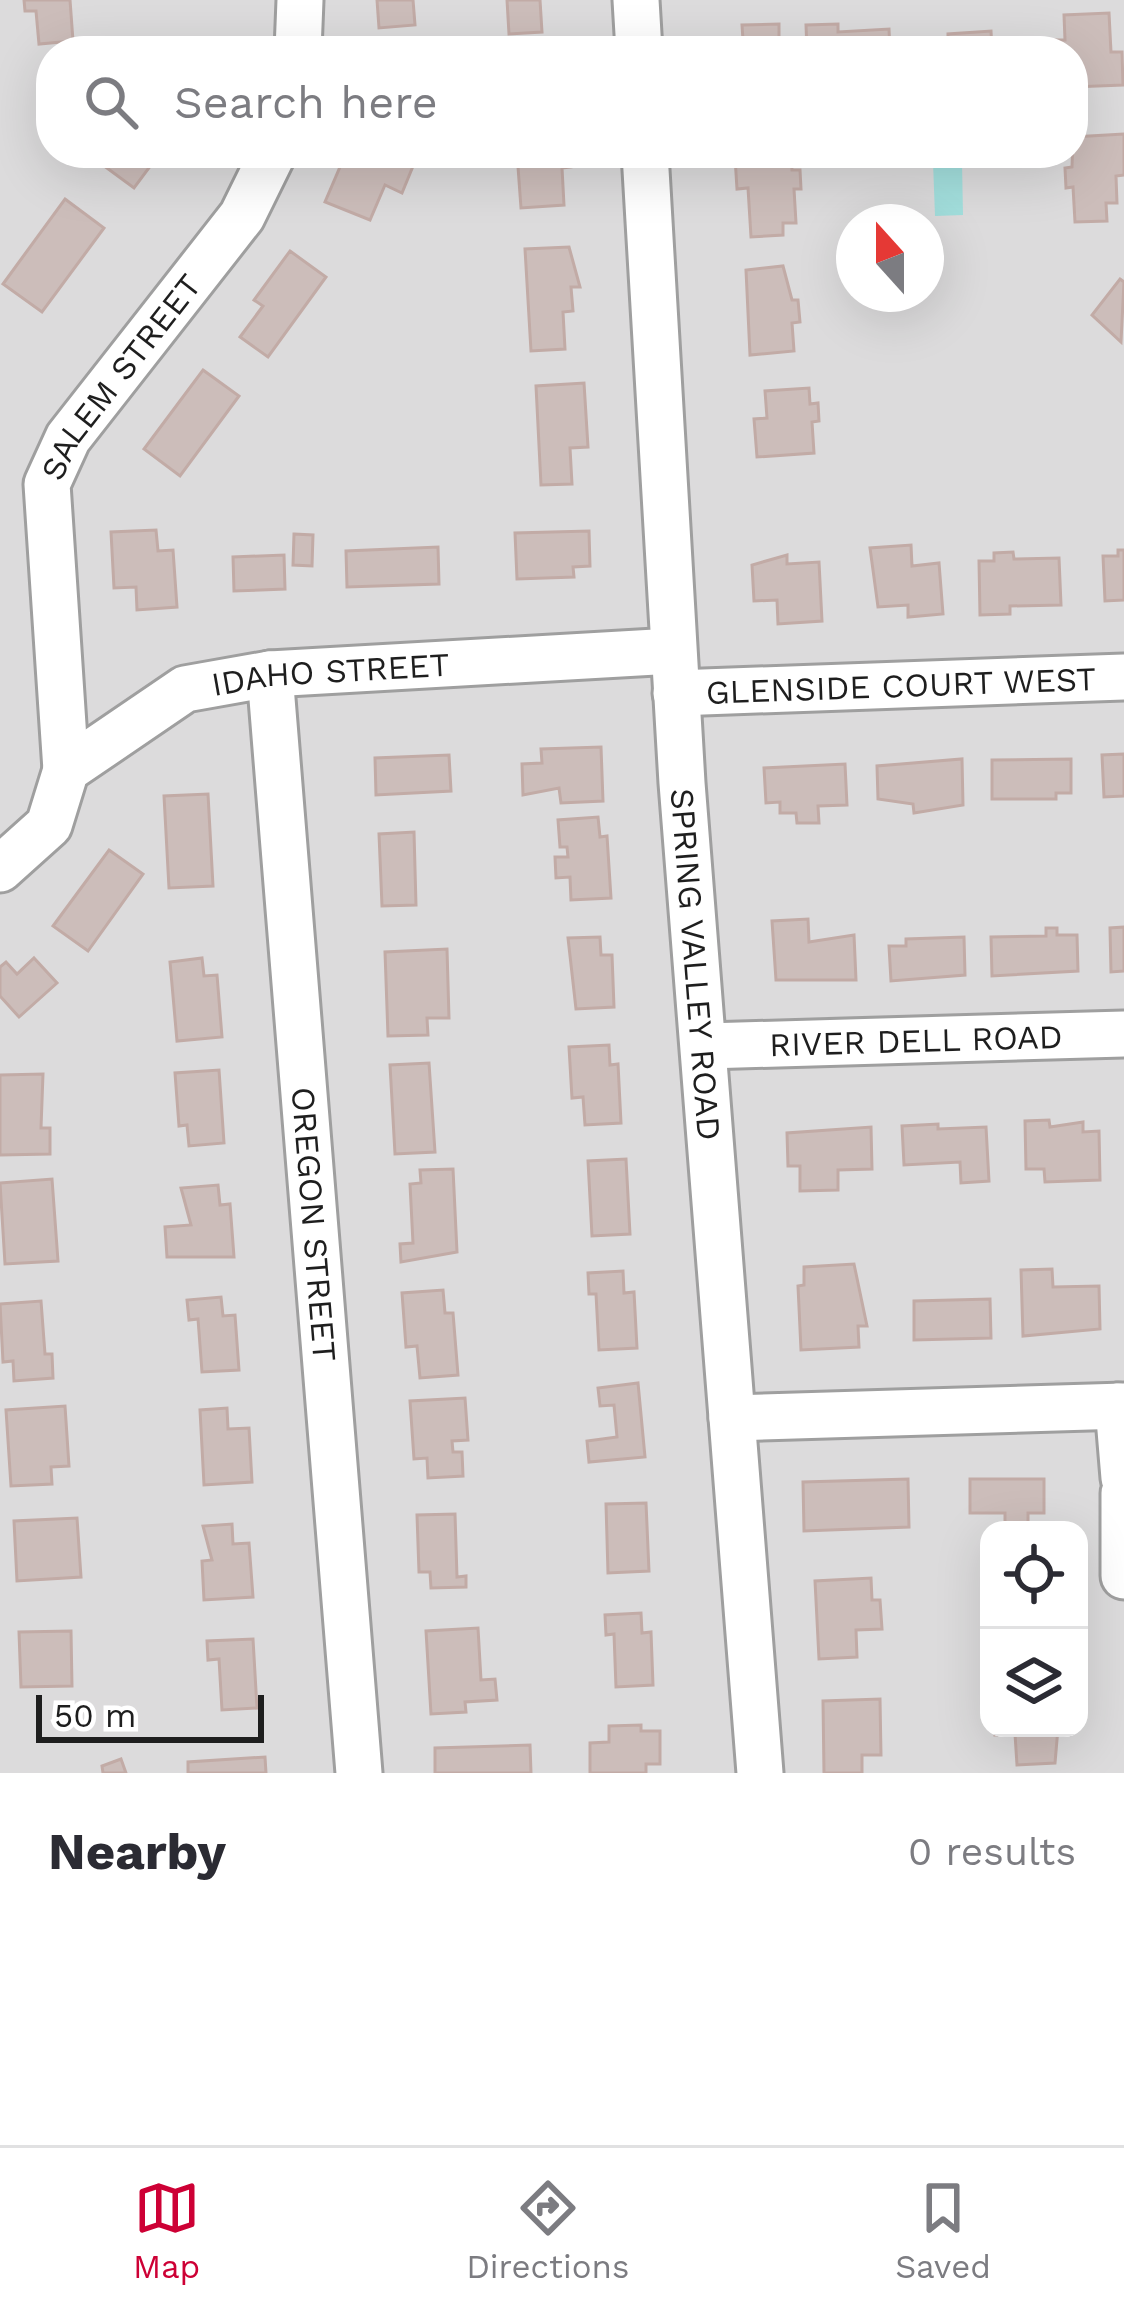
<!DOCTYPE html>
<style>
body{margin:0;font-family:"Work Sans",sans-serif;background:#f2f2f3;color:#2b2b33}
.controls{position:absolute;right:36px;bottom:36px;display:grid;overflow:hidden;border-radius:24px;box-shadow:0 12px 48px #0002}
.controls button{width:108px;height:108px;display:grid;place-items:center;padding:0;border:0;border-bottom:3px solid #e1e1e2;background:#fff;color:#2b2b33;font:60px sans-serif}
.compass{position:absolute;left:836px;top:204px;width:108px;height:108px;border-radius:50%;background:#fff;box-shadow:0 12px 48px #0002;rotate:339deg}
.scale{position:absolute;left:36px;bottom:30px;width:228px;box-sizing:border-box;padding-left:12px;border:6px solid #1e1e1e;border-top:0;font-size:33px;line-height:42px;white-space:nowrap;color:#1e1e1e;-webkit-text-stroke:9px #fff;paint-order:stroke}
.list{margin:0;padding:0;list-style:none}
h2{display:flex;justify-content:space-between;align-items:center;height:156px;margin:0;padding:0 48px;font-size:51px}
h2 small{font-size:39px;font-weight:400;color:#7c7c81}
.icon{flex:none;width:66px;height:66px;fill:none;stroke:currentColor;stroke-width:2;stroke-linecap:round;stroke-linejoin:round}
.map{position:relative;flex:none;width:1124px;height:1773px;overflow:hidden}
.search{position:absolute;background:#fff;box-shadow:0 12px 48px #0002;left:36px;right:36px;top:36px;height:132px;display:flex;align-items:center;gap:30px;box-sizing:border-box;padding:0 42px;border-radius:48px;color:#7c7c81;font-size:45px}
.sheet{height:372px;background:#fff}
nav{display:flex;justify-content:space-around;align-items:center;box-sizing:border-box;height:168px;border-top:3px solid #e1e1e2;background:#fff;font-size:33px;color:#7c7c81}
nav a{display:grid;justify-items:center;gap:6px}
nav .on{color:#cd0035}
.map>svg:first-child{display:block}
.residential{fill:#dcdbdc;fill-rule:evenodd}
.water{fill:#a3dfdd}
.building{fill:#ccbdba;stroke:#c2aba6;stroke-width:3}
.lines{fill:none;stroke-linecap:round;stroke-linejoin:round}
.minor-casing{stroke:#9f9f9f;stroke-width:51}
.minor{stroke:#fff;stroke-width:45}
.labels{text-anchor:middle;stroke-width:9;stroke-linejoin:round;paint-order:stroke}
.street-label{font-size:33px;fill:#1e1e1e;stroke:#fff}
</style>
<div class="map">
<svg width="1124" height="1773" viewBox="0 0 1124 1773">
<rect width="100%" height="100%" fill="#f0e9e4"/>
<!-- residential -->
<path class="residential" d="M 0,0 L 1124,0 L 1124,1773 L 0,1773 ZM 51,51 L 1073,51 L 1073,153 L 51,153 ZM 854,222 L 926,222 L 926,294 L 854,294 ZM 989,1530 L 1079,1530 L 1079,1728 L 989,1728 Z"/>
<!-- water -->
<path class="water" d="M 933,162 L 962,162 L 963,215 L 935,216 Z"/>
<!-- building -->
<g class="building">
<path d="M 24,0 L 70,0 L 73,41 L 39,44 L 36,11 L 25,11 Z"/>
<path d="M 377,0 L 413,0 L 415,25 L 379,28 Z"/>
<path d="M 507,0 L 540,0 L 542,32 L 509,34 Z"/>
<path d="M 1109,13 L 1111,52 L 1122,52 L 1123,85 L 1073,87 L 1073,51 L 1054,51 L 1053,40 L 1065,40 L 1064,15 Z"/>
<path d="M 779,24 L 779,51 L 714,51 L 714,40 L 743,40 L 742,25 Z"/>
<path d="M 838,24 L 838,32 L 889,29 L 890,51 L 807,51 L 806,25 Z"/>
<path d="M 991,31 L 992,51 L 918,51 L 918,45 L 948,43 L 948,34 Z"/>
<path d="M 1124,134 L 1124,175 L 1116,176 L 1117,203 L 1106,203 L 1107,221 L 1075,222 L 1073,187 L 1066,188 L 1065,168 L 1072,167 L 1073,137 Z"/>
<path d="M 102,153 L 160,153 L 134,188 L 96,160 Z"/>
<path d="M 346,153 L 416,153 L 418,154 L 402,193 L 385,185 L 370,220 L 325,202 Z"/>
<path d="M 517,153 L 570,153 L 571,167 L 562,168 L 564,205 L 521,208 Z"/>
<path d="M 791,153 L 792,170 L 800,170 L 801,189 L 794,189 L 796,223 L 783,223 L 783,235 L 751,237 L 748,188 L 737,189 L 735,157 Z"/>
<path d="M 65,199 L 104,228 L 42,312 L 3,284 Z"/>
<path d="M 569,247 L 580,287 L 571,287 L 573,311 L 563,312 L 565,349 L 531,351 L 525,249 Z"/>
<path d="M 290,251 L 326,277 L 268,357 L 240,337 L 263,306 L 254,300 Z"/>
<path d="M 783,266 L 792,300 L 798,300 L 800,322 L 792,323 L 794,351 L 750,355 L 746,270 Z"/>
<path d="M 1120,279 L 1124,282 L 1121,342 L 1092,315 Z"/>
<path d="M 203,370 L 239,396 L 180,476 L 144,449 Z"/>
<path d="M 584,383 L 588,447 L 570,448 L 572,484 L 541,485 L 536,386 Z"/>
<path d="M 809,388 L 810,404 L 818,403 L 819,421 L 812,422 L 814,453 L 757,457 L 754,419 L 767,418 L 765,391 Z"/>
<path d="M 156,530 L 158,551 L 173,550 L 177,607 L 137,610 L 136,587 L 114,588 L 111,532 Z"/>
<path d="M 589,531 L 590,566 L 573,567 L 574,577 L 517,579 L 515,533 Z"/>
<path d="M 294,534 L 313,535 L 312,566 L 293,565 Z"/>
<path d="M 911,545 L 912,566 L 939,563 L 943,614 L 908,617 L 908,605 L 878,607 L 870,548 Z"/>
<path d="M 438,547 L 439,584 L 347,587 L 346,551 Z"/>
<path d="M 1118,550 L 1124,550 L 1124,600 L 1105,601 L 1103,556 L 1118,556 Z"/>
<path d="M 1013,552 L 1014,559 L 1059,558 L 1061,605 L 1010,606 L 1010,614 L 980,615 L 979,561 L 994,561 L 994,553 Z"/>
<path d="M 284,555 L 285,589 L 234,591 L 233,557 Z"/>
<path d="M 787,555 L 787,564 L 819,562 L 822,621 L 778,624 L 777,600 L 754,601 L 752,565 Z"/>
<path d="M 601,747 L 603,801 L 561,803 L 559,788 L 523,795 L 522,764 L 542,763 L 541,749 Z"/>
<path d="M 1124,754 L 1124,796 L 1104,797 L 1102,755 Z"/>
<path d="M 449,755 L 451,791 L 376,795 L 375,758 Z"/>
<path d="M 962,759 L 963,805 L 914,813 L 913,804 L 878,799 L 877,766 Z"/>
<path d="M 1071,759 L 1071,793 L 1056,793 L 1056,799 L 992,799 L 992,760 Z"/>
<path d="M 845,764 L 847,805 L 818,806 L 819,823 L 797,823 L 796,813 L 780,813 L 780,802 L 766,803 L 764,768 Z"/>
<path d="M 208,794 L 213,886 L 169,888 L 164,796 Z"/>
<path d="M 598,817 L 600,837 L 607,836 L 611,898 L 571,900 L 570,877 L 556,878 L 555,857 L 568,857 L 567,847 L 560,847 L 558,820 Z"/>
<path d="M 414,832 L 416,905 L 382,906 L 379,834 Z"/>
<path d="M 109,850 L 143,874 L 88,951 L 53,926 Z"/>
<path d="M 808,919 L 809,942 L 854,935 L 856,980 L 776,980 L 772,921 Z"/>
<path d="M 1124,927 L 1124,971 L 1111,972 L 1110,928 Z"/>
<path d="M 1046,928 L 1057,928 L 1057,935 L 1077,935 L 1078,971 L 992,976 L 991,937 L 1046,936 Z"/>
<path d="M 600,937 L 601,955 L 612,955 L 614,1007 L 576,1009 L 568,938 Z"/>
<path d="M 964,937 L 965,975 L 891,981 L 889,946 L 906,946 L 906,939 Z"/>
<path d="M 447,949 L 449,1018 L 427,1018 L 428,1035 L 388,1036 L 385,952 Z"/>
<path d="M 34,958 L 57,983 L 19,1017 L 0,996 L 0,967 L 6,962 L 17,974 Z"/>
<path d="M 202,958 L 204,976 L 217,975 L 222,1037 L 177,1041 L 170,962 Z"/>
<path d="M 609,1045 L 610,1065 L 618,1064 L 621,1123 L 585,1125 L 583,1097 L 572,1098 L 569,1047 Z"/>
<path d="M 429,1063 L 435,1152 L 395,1154 L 390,1065 Z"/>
<path d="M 219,1070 L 224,1143 L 189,1146 L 187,1125 L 179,1126 L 175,1073 Z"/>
<path d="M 43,1074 L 41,1128 L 50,1128 L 50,1154 L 0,1155 L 0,1075 Z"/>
<path d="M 1049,1120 L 1050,1127 L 1083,1122 L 1083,1132 L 1099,1131 L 1100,1180 L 1045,1182 L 1044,1169 L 1026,1169 L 1025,1121 Z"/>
<path d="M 938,1124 L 938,1129 L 986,1127 L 989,1181 L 961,1183 L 960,1162 L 904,1165 L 902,1126 Z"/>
<path d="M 871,1127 L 872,1169 L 838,1170 L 838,1190 L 800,1191 L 800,1166 L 788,1166 L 787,1133 Z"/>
<path d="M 626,1159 L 630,1234 L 592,1236 L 588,1161 Z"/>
<path d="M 453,1169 L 457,1252 L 401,1262 L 400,1244 L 413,1243 L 410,1184 L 421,1183 L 420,1170 Z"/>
<path d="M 52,1179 L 58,1261 L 5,1264 L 0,1183 Z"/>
<path d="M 218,1185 L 220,1205 L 230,1204 L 234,1257 L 167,1257 L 165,1227 L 191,1225 L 181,1188 Z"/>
<path d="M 854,1264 L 867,1326 L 858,1326 L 859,1347 L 801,1350 L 798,1286 L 804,1285 L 804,1267 Z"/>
<path d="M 1052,1269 L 1053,1287 L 1099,1286 L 1100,1329 L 1023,1336 L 1021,1270 Z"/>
<path d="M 623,1271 L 624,1293 L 634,1292 L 637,1348 L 599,1350 L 596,1294 L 589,1294 L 588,1273 Z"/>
<path d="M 443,1290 L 445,1313 L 453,1313 L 458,1375 L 420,1378 L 417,1346 L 406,1347 L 402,1293 Z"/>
<path d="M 221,1297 L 223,1316 L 235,1315 L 239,1370 L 202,1372 L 198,1319 L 189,1320 L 187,1300 Z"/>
<path d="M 990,1299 L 991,1338 L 914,1340 L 914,1301 Z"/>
<path d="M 41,1301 L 45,1354 L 52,1354 L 53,1378 L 14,1381 L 13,1361 L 3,1362 L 0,1304 Z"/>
<path d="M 638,1383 L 645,1457 L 589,1462 L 587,1441 L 617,1437 L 614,1405 L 600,1406 L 598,1388 Z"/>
<path d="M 465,1398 L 468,1440 L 452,1441 L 453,1452 L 462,1452 L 463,1476 L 428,1478 L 427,1458 L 414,1459 L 410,1401 Z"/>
<path d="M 65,1406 L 69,1466 L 51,1467 L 52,1484 L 11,1486 L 6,1410 Z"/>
<path d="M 227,1408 L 228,1429 L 249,1428 L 252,1482 L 204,1485 L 200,1410 Z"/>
<path d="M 908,1479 L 909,1527 L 804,1531 L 803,1482 Z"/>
<path d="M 970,1479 L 1044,1479 L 1044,1513 L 1028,1513 L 1028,1528 L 1005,1528 L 1005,1513 L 970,1513 Z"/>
<path d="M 646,1503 L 649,1571 L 608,1573 L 606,1504 Z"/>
<path d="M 455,1514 L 457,1577 L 466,1576 L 466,1587 L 431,1588 L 430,1572 L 419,1572 L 417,1515 Z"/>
<path d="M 77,1518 L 81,1577 L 17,1581 L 14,1521 Z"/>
<path d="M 232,1524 L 233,1544 L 249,1543 L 253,1597 L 204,1600 L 202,1561 L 212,1560 L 203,1526 Z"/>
<path d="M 871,1578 L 872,1600 L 880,1600 L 882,1629 L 856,1630 L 857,1657 L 819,1659 L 815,1581 Z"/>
<path d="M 641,1613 L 642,1633 L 651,1632 L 653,1685 L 616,1687 L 614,1634 L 606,1635 L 605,1615 Z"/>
<path d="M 478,1628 L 481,1680 L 495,1679 L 497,1700 L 465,1702 L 466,1712 L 431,1714 L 426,1631 Z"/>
<path d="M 71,1631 L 72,1686 L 21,1687 L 19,1632 Z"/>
<path d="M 253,1639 L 257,1708 L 222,1710 L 219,1659 L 208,1660 L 207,1641 Z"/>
<path d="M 880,1699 L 881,1755 L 862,1755 L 862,1773 L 824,1773 L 823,1701 Z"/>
<path d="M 641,1725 L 641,1731 L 660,1731 L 660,1764 L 646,1764 L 646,1773 L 590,1773 L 590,1743 L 609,1742 L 609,1726 Z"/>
<path d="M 995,1728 L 1058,1728 L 1055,1763 L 1017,1765 L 1015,1734 L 995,1735 Z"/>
<path d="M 530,1745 L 531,1773 L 435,1773 L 435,1748 Z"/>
<path d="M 265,1757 L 266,1773 L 188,1773 L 188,1762 Z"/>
<path d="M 121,1759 L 126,1773 L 103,1773 L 102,1766 Z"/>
</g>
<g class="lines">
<defs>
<g id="minor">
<path d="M 636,0 L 639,51"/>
<path d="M 298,51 L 300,0"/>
<path id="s1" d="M 645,153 L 682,783 L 760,1773"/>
<path id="s2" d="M 270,674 L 359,1773"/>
<path id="s3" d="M 676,693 L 1124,677"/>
<path id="s4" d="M 66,770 L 47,484 L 68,438 L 242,216 L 273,153"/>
<path id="s5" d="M 0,869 L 49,825 L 66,770 L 185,689 L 270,674 L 673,651"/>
<path id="s6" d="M 706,1046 L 1124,1034"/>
<path d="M 1118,1406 L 1124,1478"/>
<path d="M 732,1418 L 1124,1406"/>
<path d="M 1124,1493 L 1124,1576"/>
</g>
</defs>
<!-- minor casing -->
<use href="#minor" class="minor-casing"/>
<!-- minor -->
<use href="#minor" class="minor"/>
</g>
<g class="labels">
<!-- street labels -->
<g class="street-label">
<text dy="12" stroke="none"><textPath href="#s4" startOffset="417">SALEM STREET</textPath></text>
<text dy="12" stroke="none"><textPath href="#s5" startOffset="414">IDAHO STREET</textPath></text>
<text dy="12" stroke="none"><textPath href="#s3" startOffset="225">GLENSIDE COURT WEST</textPath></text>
<text dy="12" stroke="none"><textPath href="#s1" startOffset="813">SPRING VALLEY ROAD</textPath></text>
<text dy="12" stroke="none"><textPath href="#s6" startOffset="210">RIVER DELL ROAD</textPath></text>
<text dy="12" stroke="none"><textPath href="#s2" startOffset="552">OREGON STREET</textPath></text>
</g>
</g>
</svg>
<div class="controls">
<button><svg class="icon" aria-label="locate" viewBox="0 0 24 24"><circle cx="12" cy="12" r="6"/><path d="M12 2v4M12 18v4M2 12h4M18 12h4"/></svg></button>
<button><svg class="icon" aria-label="layers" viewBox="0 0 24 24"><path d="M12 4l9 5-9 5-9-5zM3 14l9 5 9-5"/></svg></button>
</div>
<svg class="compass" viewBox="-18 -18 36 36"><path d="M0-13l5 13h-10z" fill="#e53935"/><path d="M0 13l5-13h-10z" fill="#7c7c81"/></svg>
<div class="scale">50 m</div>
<div class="search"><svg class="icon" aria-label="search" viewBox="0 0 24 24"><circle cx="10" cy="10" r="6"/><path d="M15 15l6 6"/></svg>Search here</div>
</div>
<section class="sheet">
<h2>Nearby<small>0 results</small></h2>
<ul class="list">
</ul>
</section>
<nav>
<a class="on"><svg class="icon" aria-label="map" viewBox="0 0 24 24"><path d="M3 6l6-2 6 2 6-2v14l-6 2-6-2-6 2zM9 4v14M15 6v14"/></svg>Map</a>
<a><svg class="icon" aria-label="directions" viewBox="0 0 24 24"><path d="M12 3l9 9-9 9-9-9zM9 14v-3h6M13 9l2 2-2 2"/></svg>Directions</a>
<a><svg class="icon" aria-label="saved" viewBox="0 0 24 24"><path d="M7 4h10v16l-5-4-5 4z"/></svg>Saved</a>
</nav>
